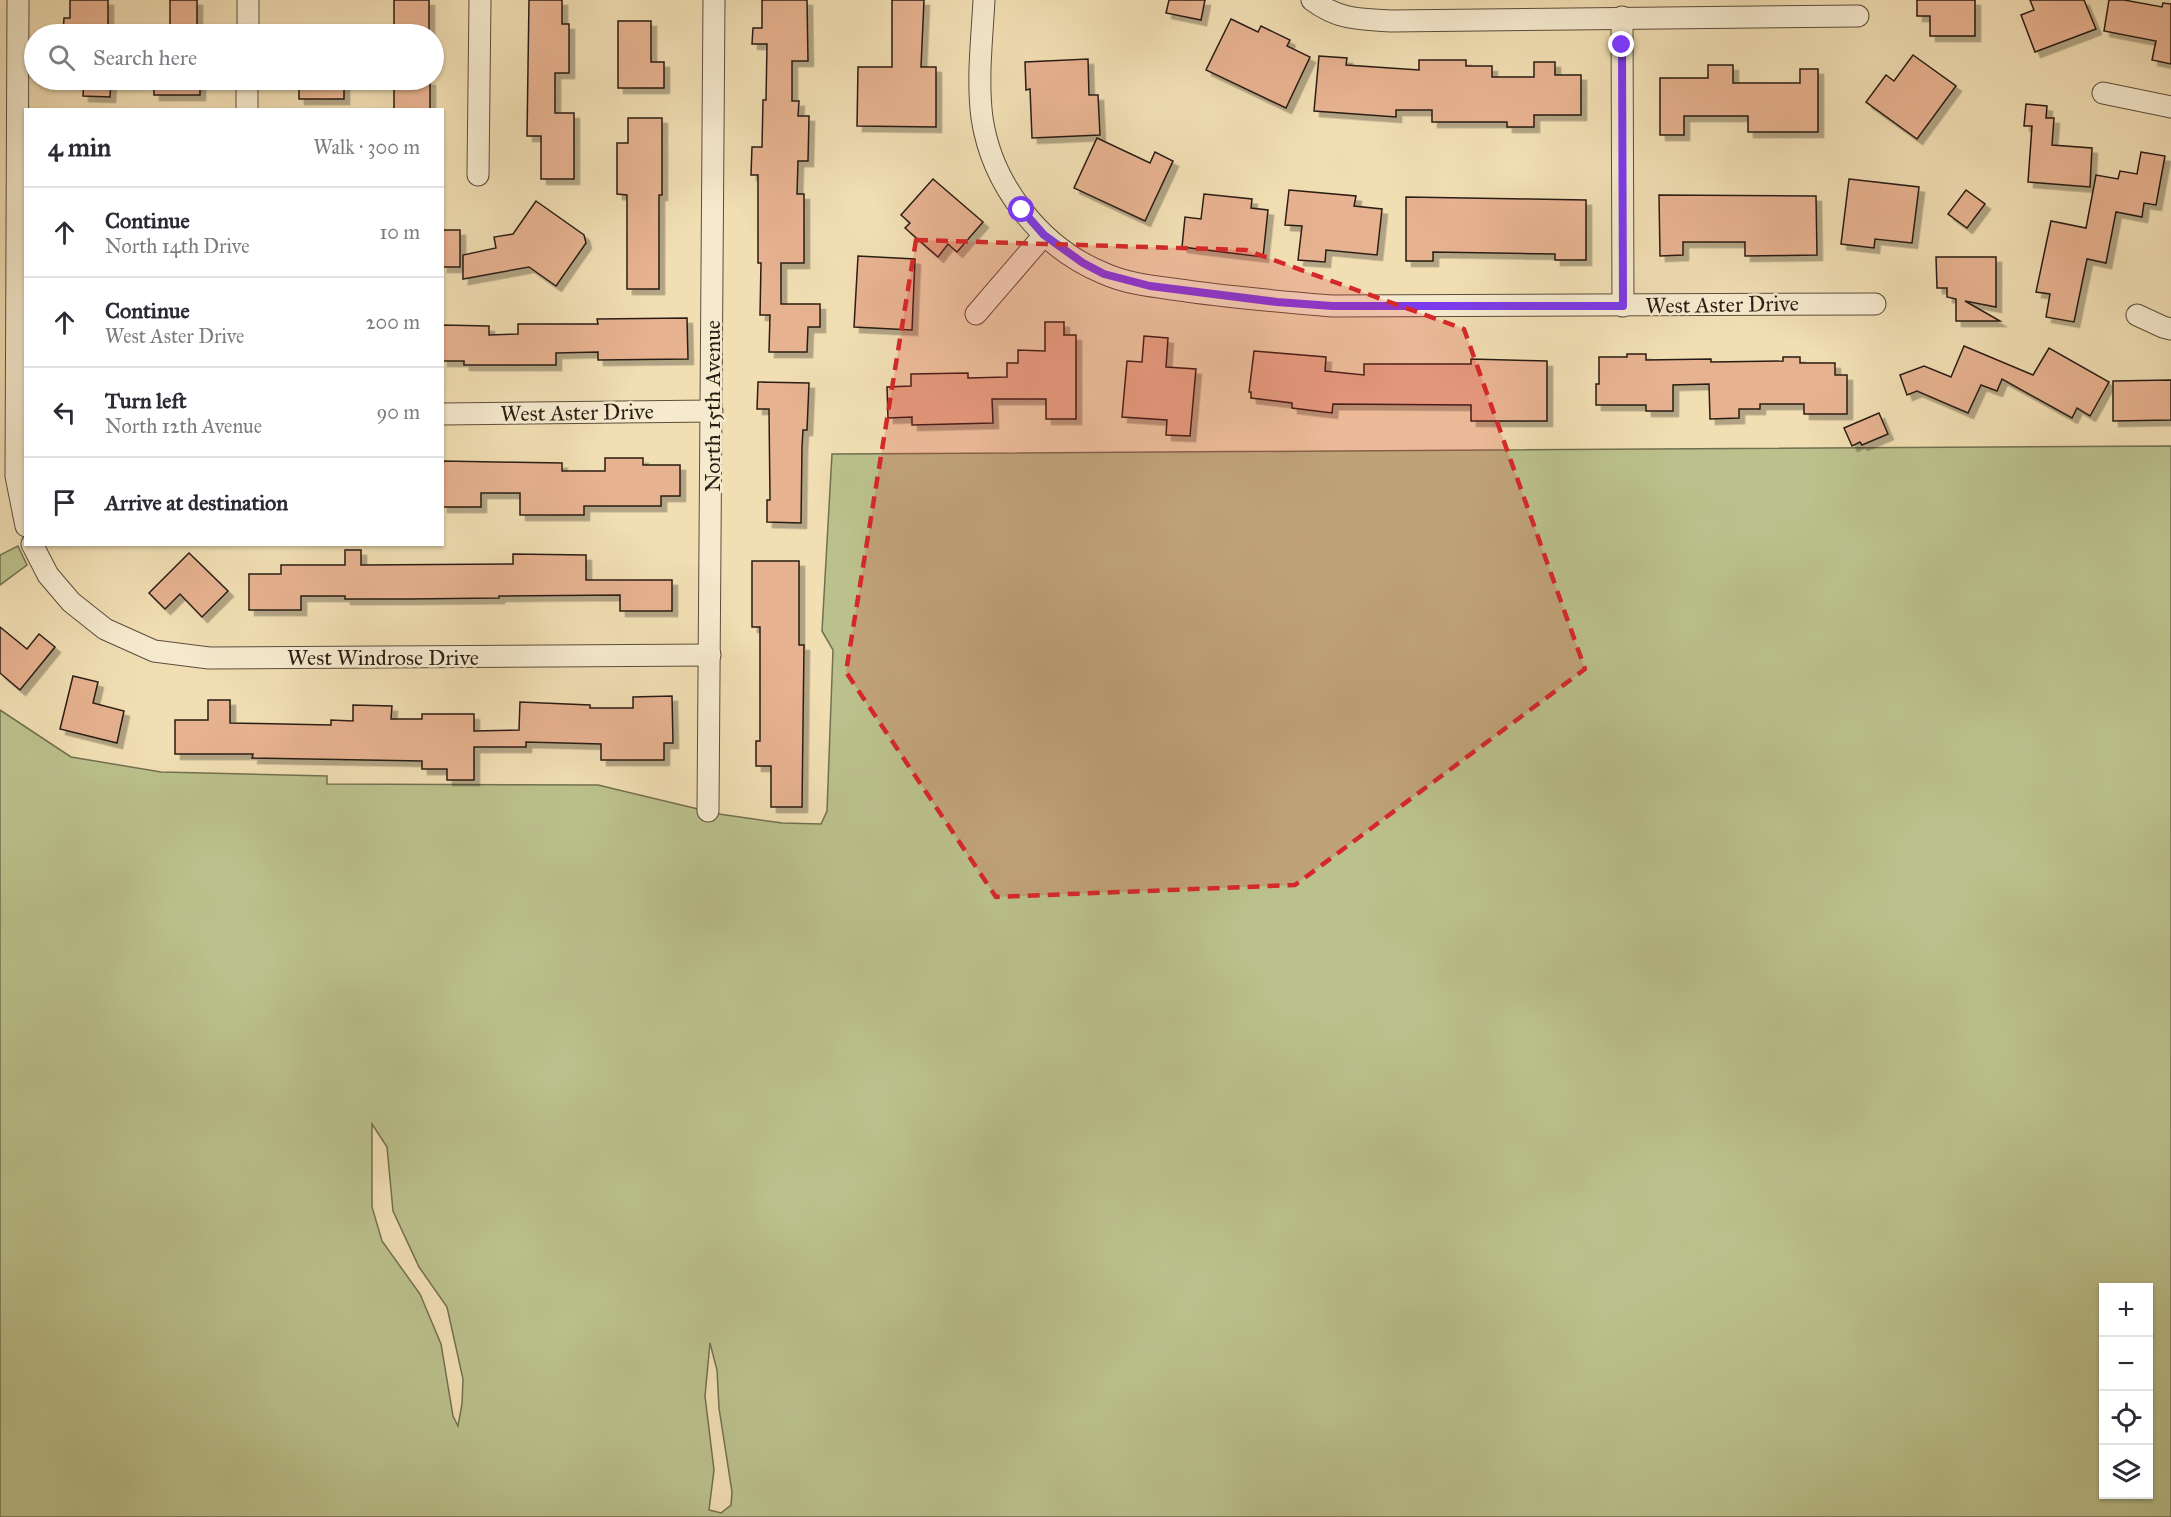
<!DOCTYPE html>
<meta charset="utf-8">
<style>
body{margin:0;font-family:"IM FELL Great Primer",serif;background:#f2f2f3;color:#2b2b33}
.controls{position:absolute;right:18px;bottom:18px;display:grid;overflow:hidden;border-radius:0px;box-shadow:0 2px 4px #0004}
.controls button{width:54px;height:54px;display:grid;place-items:center;padding:0;border:0;border-bottom:2px solid #e1e1e2;background:#fff;color:#2b2b33;font:30px sans-serif}
.stop{position:absolute;width:18px;height:18px;margin:-14px;border:4px solid #7c3aed;border-radius:50%;background:#fff}
.stop.end{background:#7c3aed;border-color:#fff;box-shadow:0 2px 6px #0008}
.list{margin:0;padding:0;list-style:none}
h2{display:flex;justify-content:space-between;align-items:center;height:78px;margin:0;padding:0 24px;font-size:26px}
h2 small{font-size:20px;font-weight:400;color:#7c7c81}
.list li{display:grid;grid-template-columns:39px 1fr auto;gap:18px;align-items:center;box-sizing:border-box;height:90px;padding:0 24px;border-top:2px solid #e1e1e2}
.list b{display:block;font-size:22px;white-space:nowrap}
.list p{margin:0;font-size:20px;white-space:nowrap;color:#7c7c81}
.list em{font-size:20px;font-style:normal;color:#7c7c81}
.icon{flex:none;width:33px;height:33px;fill:none;stroke:currentColor;stroke-width:2;stroke-linecap:round;stroke-linejoin:round}
.map{position:relative;flex:none;width:2171px;height:1517px;overflow:hidden}
.search{position:absolute;background:#fff;box-shadow:0 2px 4px #0004;left:24px;top:24px;width:420px;height:66px;display:flex;align-items:center;gap:15px;box-sizing:border-box;padding:0 21px;border-radius:33px;color:#7c7c81;font-size:22px}
.panel{position:absolute;background:#fff;box-shadow:0 2px 4px #0004;left:24px;top:108px;width:420px;height:438px;border-radius:0px}
.map>svg:first-child{display:block}
.green{fill:#bbc18c;stroke:#727050;stroke-width:1.5;fill-rule:evenodd}
.building{fill:#e7b290;stroke:#2a1e15;stroke-width:1.5;filter:url(#shadow)}
.lines{fill:none;stroke-linecap:round;stroke-linejoin:round}
.street-casing{stroke:#5c4e3c;stroke-width:23}
.street{stroke:#f6eace;stroke-width:21}
.route{stroke:#7c3aed;stroke-width:8}
.marked{fill:#d62828;fill-opacity:0.2;stroke:#d62828;stroke-width:4.5;stroke-dasharray:12 8;stroke-linejoin:round}
.labels{text-anchor:middle;stroke-width:5;stroke-linejoin:round;paint-order:stroke}
.street-label{font-size:22px;fill:#2a1e15;stroke:#f6eace}
</style>
<div class="map">
<svg width="2171" height="1517" viewBox="0 0 2171 1517">
<defs>
<filter id="shadow"><feDropShadow dx="5.5" dy="5.5" stdDeviation="0" flood-color="#0004"/></filter>
</defs>
<rect width="100%" height="100%" fill="#f1deb3"/>
<filter id="stains"><feTurbulence type="fractalNoise" baseFrequency=".00333" numOctaves="4"/><feColorMatrix values="0 0 0 0 .2 0 0 0 0 .09 0 0 0 0 .02 0 0 0 .5 -.17"/></filter>
<radialGradient id="worn" r=".72"><stop offset=".6" stop-color="#630" stop-opacity="0"/><stop offset="1" stop-color="#630" stop-opacity=".3"/></radialGradient>
<!-- green -->
<g class="green">
<path d="M 2171,446 L 2171,1517 L 0,1517 L 0,710 L 71,757 L 161,772 L 327,776 L 327,784 L 598,785 L 719,814 L 782,823 L 821,824 L 827,811 L 833,650 L 822,631 L 832,454 ZM 372,1124 L 387,1147 L 393,1211 L 419,1267 L 447,1307 L 463,1379 L 462,1404 L 458,1426 L 453,1416 L 441,1344 L 420,1294 L 382,1241 L 372,1207 ZM 2104,1288 L 2148,1288 L 2148,1494 L 2104,1494 ZM 710,1343 L 717,1370 L 719,1408 L 732,1492 L 731,1505 L 721,1513 L 709,1510 L 714,1470 L 705,1396 Z"/>
<path d="M 18,546 L 27,565 L 0,585 L 0,555 Z"/>
</g>
<!-- building -->
<g class="building">
<path d="M 70,0 L 108,0 L 108,34 L 63,34 L 64,18 L 70,18 Z"/>
<rect x="170" y="0" width="27" height="34"/>
<rect x="394" y="0" width="35" height="34"/>
<path d="M 529,0 L 562,0 L 562,24 L 569,24 L 569,73 L 555,73 L 555,113 L 574,113 L 574,179 L 541,179 L 541,136 L 527,136 Z"/>
<path d="M 762,0 L 807,0 L 808,61 L 792,61 L 792,101 L 799,101 L 798,116 L 809,116 L 808,161 L 798,161 L 797,194 L 804,194 L 804,263 L 781,263 L 781,304 L 820,304 L 820,327 L 808,327 L 807,352 L 769,352 L 770,315 L 760,315 L 761,263 L 758,263 L 758,175 L 751,175 L 752,147 L 762,147 L 763,100 L 766,100 L 767,44 L 752,44 L 753,28 L 762,28 Z"/>
<path d="M 892,0 L 924,0 L 921,67 L 936,67 L 936,127 L 857,126 L 858,67 L 892,67 Z"/>
<path d="M 1169,0 L 1205,0 L 1201,20 L 1166,13 Z"/>
<path d="M 1917,0 L 1975,0 L 1975,36 L 1930,36 L 1930,16 L 1917,16 Z"/>
<path d="M 2030,0 L 2084,0 L 2096,29 L 2035,52 L 2021,15 L 2034,10 Z"/>
<path d="M 2109,0 L 2124,0 L 2162,7 L 2163,3 L 2171,4 L 2171,64 L 2152,60 L 2156,41 L 2104,31 Z"/>
<path d="M 1231,19 L 1258,32 L 1261,26 L 1290,40 L 1287,46 L 1310,57 L 1286,108 L 1206,70 Z"/>
<path d="M 618,21 L 651,21 L 651,62 L 664,62 L 664,88 L 618,88 Z"/>
<path d="M 1913,55 L 1956,86 L 1917,139 L 1866,102 L 1886,75 L 1894,81 Z"/>
<path d="M 1319,56 L 1347,58 L 1346,65 L 1419,70 L 1419,60 L 1466,60 L 1466,66 L 1492,66 L 1492,77 L 1534,77 L 1534,62 L 1555,62 L 1555,75 L 1581,75 L 1581,115 L 1534,115 L 1534,127 L 1507,127 L 1507,122 L 1432,122 L 1432,110 L 1396,110 L 1396,117 L 1314,111 Z"/>
<path d="M 1088,59 L 1089,95 L 1098,95 L 1100,135 L 1032,138 L 1030,89 L 1026,90 L 1025,62 Z"/>
<path d="M 1708,65 L 1733,65 L 1733,83 L 1800,83 L 1800,69 L 1818,69 L 1818,132 L 1748,132 L 1748,116 L 1684,116 L 1684,135 L 1660,135 L 1660,78 L 1708,78 Z"/>
<path d="M 84,80 L 111,80 L 110,97 L 83,96 Z"/>
<rect x="154" y="80" width="46" height="15"/>
<rect x="299" y="80" width="45" height="19"/>
<rect x="394" y="80" width="36" height="30"/>
<path d="M 2026,104 L 2047,106 L 2046,118 L 2054,118 L 2052,145 L 2092,148 L 2090,187 L 2028,182 L 2032,126 L 2024,126 Z"/>
<path d="M 628,118 L 662,118 L 662,195 L 659,195 L 659,289 L 627,289 L 627,195 L 617,194 L 617,143 L 628,143 Z"/>
<path d="M 1097,138 L 1150,163 L 1155,152 L 1173,161 L 1145,221 L 1074,188 Z"/>
<path d="M 2141,152 L 2165,156 L 2156,205 L 2144,203 L 2142,217 L 2116,212 L 2106,263 L 2087,259 L 2074,322 L 2046,317 L 2050,294 L 2036,292 L 2051,221 L 2086,228 L 2096,175 L 2118,179 L 2120,171 L 2137,174 Z"/>
<path d="M 933,179 L 983,222 L 957,252 L 948,244 L 938,257 L 905,228 L 910,223 L 901,215 Z"/>
<path d="M 1849,179 L 1919,187 L 1912,243 L 1875,239 L 1874,248 L 1841,244 Z"/>
<path d="M 1289,190 L 1356,196 L 1354,206 L 1382,209 L 1377,255 L 1326,250 L 1325,262 L 1298,260 L 1302,226 L 1285,225 Z"/>
<path d="M 1966,190 L 1985,204 L 1967,228 L 1948,214 Z"/>
<path d="M 1204,194 L 1252,199 L 1251,208 L 1268,210 L 1263,257 L 1182,247 L 1185,217 L 1201,219 Z"/>
<path d="M 1659,195 L 1816,196 L 1817,255 L 1745,256 L 1745,242 L 1683,242 L 1683,255 L 1660,256 Z"/>
<path d="M 1406,197 L 1586,200 L 1586,260 L 1555,260 L 1555,254 L 1433,252 L 1433,261 L 1406,261 Z"/>
<path d="M 536,201 L 584,235 L 586,243 L 556,286 L 529,267 L 463,279 L 463,255 L 496,248 L 494,237 L 513,234 Z"/>
<rect x="442" y="230" width="18" height="37"/>
<path d="M 858,256 L 915,259 L 912,330 L 854,327 Z"/>
<path d="M 1936,257 L 1996,257 L 1996,307 L 1965,301 L 2000,321 L 1956,321 L 1956,299 L 1947,297 L 1947,288 L 1937,288 Z"/>
<path d="M 687,318 L 688,359 L 598,360 L 598,352 L 556,353 L 556,365 L 464,365 L 464,361 L 442,361 L 442,325 L 489,326 L 489,335 L 518,334 L 518,324 L 598,324 L 597,319 Z"/>
<path d="M 1045,322 L 1064,322 L 1064,335 L 1076,335 L 1076,419 L 1046,419 L 1046,399 L 992,399 L 993,423 L 912,425 L 912,417 L 888,418 L 887,387 L 911,386 L 911,374 L 968,373 L 968,378 L 1007,377 L 1007,363 L 1018,363 L 1018,350 L 1045,351 Z"/>
<path d="M 1144,336 L 1168,338 L 1166,367 L 1196,369 L 1190,436 L 1166,435 L 1167,420 L 1122,417 L 1127,361 L 1142,362 Z"/>
<path d="M 1964,346 L 2033,375 L 2049,348 L 2109,382 L 2090,416 L 2077,408 L 2072,418 L 2002,379 L 1997,391 L 1981,385 L 1968,413 L 1917,391 L 1907,395 L 1900,375 L 1924,366 L 1951,377 Z"/>
<path d="M 1254,351 L 1326,357 L 1325,371 L 1364,375 L 1364,364 L 1471,364 L 1471,359 L 1547,361 L 1547,421 L 1471,421 L 1471,405 L 1333,404 L 1332,413 L 1292,408 L 1292,403 L 1251,398 L 1251,392 L 1249,392 Z"/>
<path d="M 1627,354 L 1646,354 L 1646,360 L 1711,359 L 1711,362 L 1783,361 L 1783,357 L 1800,357 L 1800,363 L 1835,363 L 1835,375 L 1847,375 L 1847,414 L 1804,414 L 1804,404 L 1760,404 L 1760,409 L 1739,409 L 1739,418 L 1710,419 L 1709,384 L 1673,385 L 1673,411 L 1646,411 L 1646,405 L 1596,405 L 1596,384 L 1599,384 L 1599,357 L 1627,357 Z"/>
<path d="M 2171,380 L 2171,420 L 2113,421 L 2113,381 Z"/>
<path d="M 758,382 L 809,383 L 807,430 L 803,430 L 802,447 L 801,523 L 767,522 L 767,500 L 770,500 L 769,409 L 757,409 Z"/>
<path d="M 1879,413 L 1888,434 L 1862,445 L 1860,442 L 1852,446 L 1844,428 Z"/>
<path d="M 605,458 L 643,458 L 643,465 L 680,465 L 680,496 L 661,496 L 661,506 L 584,506 L 584,515 L 520,515 L 520,493 L 481,493 L 481,507 L 442,507 L 442,461 L 562,463 L 562,471 L 605,471 Z"/>
<path d="M 345,550 L 361,550 L 361,565 L 513,564 L 513,554 L 586,555 L 586,580 L 672,580 L 672,611 L 620,611 L 620,595 L 499,596 L 499,598 L 409,599 L 345,599 L 345,596 L 301,596 L 301,610 L 249,610 L 249,574 L 281,574 L 281,565 L 345,565 Z"/>
<path d="M 189,553 L 228,591 L 202,617 L 180,594 L 165,609 L 149,593 Z"/>
<path d="M 752,561 L 799,561 L 799,645 L 804,645 L 802,807 L 771,807 L 771,766 L 756,766 L 756,741 L 760,741 L 760,627 L 752,627 Z"/>
<path d="M 0,627 L 27,649 L 39,634 L 55,647 L 20,690 L 0,673 Z"/>
<path d="M 73,676 L 98,682 L 93,703 L 124,711 L 117,743 L 60,729 Z"/>
<path d="M 672,696 L 673,743 L 664,743 L 664,760 L 601,760 L 601,744 L 526,742 L 526,747 L 474,747 L 474,780 L 447,780 L 447,769 L 422,769 L 422,761 L 252,758 L 253,754 L 175,754 L 175,720 L 208,720 L 208,700 L 230,700 L 230,723 L 331,725 L 331,720 L 353,721 L 353,705 L 392,706 L 391,719 L 422,719 L 422,714 L 474,714 L 474,731 L 519,730 L 520,702 L 590,705 L 590,708 L 633,708 L 633,697 Z"/>
</g>
<g class="lines">
<defs>
<g id="street">
<path d="M 18,0 L 16,476 L 26,526"/>
<path d="M 984,0 C 982,39 977,79 982,118 C 992,185 1040,247 1103,273 C 1129,285 1159,287 1187,291 C 1236,298 1284,302 1332,306 L 1875,304"/>
<path d="M 1312,0 C 1339,20 1359,19 1391,21 L 1858,16"/>
<path d="M 1622,17 L 1623,306"/>
<path d="M 248,34 L 248,0"/>
<path d="M 2103,93 L 2171,107"/>
<path d="M 247,110 L 247,80"/>
<path d="M 478,175 L 480,0"/>
<path d="M 976,314 L 1044,235"/>
<path d="M 2137,315 L 2163,327 L 2171,329"/>
<path d="M 442,414 L 712,411"/>
<path d="M 32,544 L 48,575 L 71,602 L 105,629 L 154,651 L 209,658 L 710,655"/>
<path d="M 708,811 L 714,0"/>
</g>
</defs>
<!-- street casing -->
<use href="#street" class="street-casing"/>
<!-- street -->
<use href="#street" class="street"/>
</g>
<g class="lines">
<!-- route -->
<path class="route" d="M 1022,210 L 1044,235 L 1083,263 L 1104,274 L 1150,286 L 1277,302 L 1332,306 L 1623,306 L 1622,45"/>
</g>
<!-- marked area -->
<path class="marked" d="M 916,240 L 1246,250 L 1464,329 L 1585,669 L 1295,885 L 996,897 L 846,672 Z"/>
<g class="labels">
<!-- street labels -->
<g class="street-label">
<text transform="translate(1722 304) rotate(-1)" y="8">West Aster Drive</text>
<text transform="translate(712 406) rotate(-90)" y="8">North 15th Avenue</text>
<text transform="translate(577 412) rotate(-1)" y="8">West Aster Drive</text>
<text x="383" y="665">West Windrose Drive</text>
</g>
</g>
<rect width="100%" height="100%" filter="url(#stains)"/>
<rect width="100%" height="100%" fill="url(#worn)"/>
</svg>
<div class="controls">
<button>+</button>
<button>−</button>
<button><svg class="icon" aria-label="locate" viewBox="0 0 24 24"><circle cx="12" cy="12" r="6"/><path d="M12 2v4M12 18v4M2 12h4M18 12h4"/></svg></button>
<button><svg class="icon" aria-label="layers" viewBox="0 0 24 24"><path d="M12 4l9 5-9 5-9-5zM3 14l9 5 9-5"/></svg></button>
</div>
<div class="stop" style="left:1022px;top:210px"></div>
<div class="stop end" style="left:1622px;top:45px"></div>
<div class="search"><svg class="icon" aria-label="search" viewBox="0 0 24 24"><circle cx="10" cy="10" r="6"/><path d="M15 15l6 6"/></svg>Search here</div>
<section class="panel">
<h2>4 min<small>Walk · 300 m</small></h2>
<ul class="list">
<li><svg class="icon" aria-label="ahead" viewBox="0 0 24 24"><path d="M12 20V5M6 11l6-6 6 6"/></svg><div><b>Continue</b><p>North 14th Drive</p></div><em>10 m</em></li>
<li><svg class="icon" aria-label="ahead" viewBox="0 0 24 24"><path d="M12 20V5M6 11l6-6 6 6"/></svg><div><b>Continue</b><p>West Aster Drive</p></div><em>200 m</em></li>
<li><svg class="icon" aria-label="left" viewBox="0 0 24 24"><path d="M17 20v-9H6M10 6l-5 5 5 5"/></svg><div><b>Turn left</b><p>North 12th Avenue</p></div><em>90 m</em></li>
<li><svg class="icon" aria-label="arrive" viewBox="0 0 24 24"><path d="M6 21V4h12l-3 4 3 4H6"/></svg><div><b>Arrive at destination</b></div></li>
</ul>
</section>
</div>
